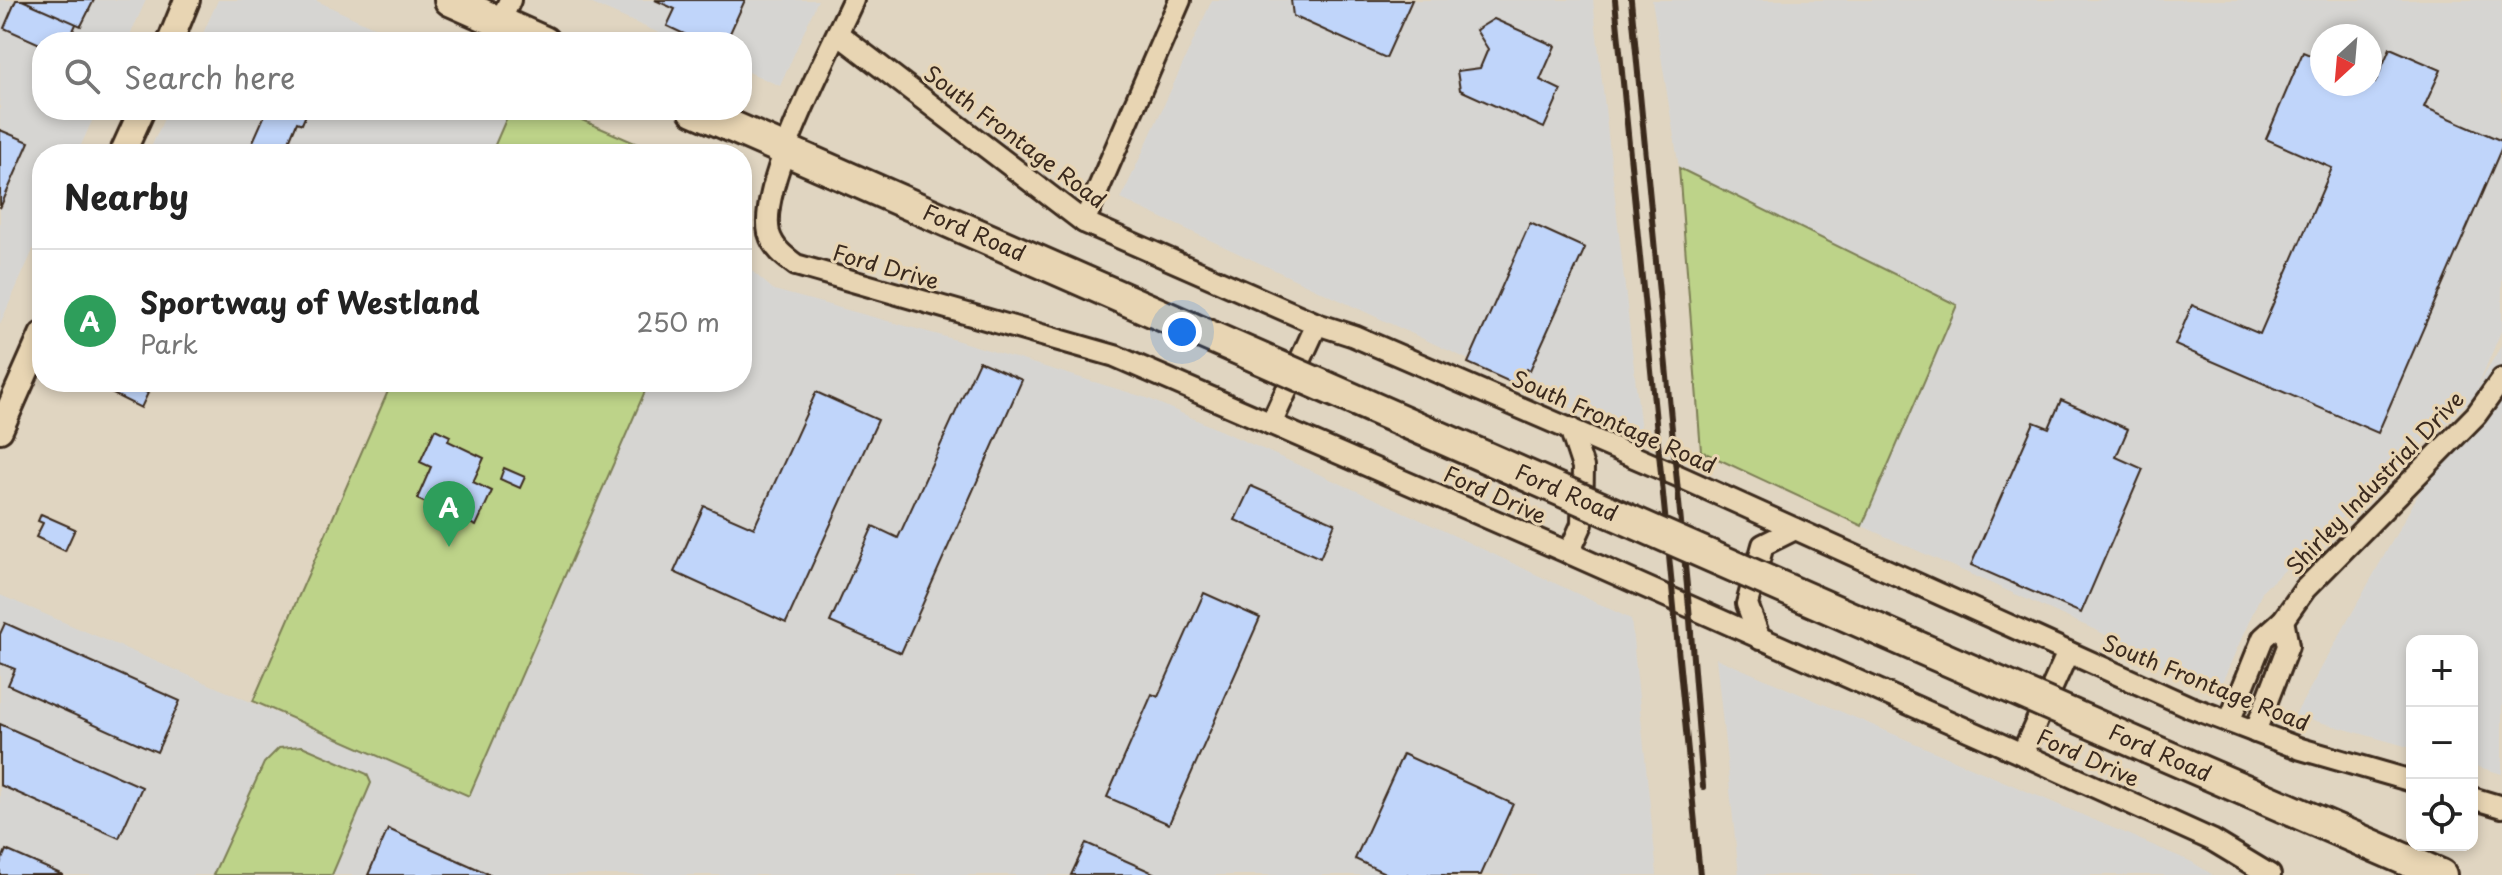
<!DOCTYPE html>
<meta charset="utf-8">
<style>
body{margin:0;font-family:"Playpen Sans",sans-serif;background:#f2f2f2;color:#222}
.controls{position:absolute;right:24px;bottom:24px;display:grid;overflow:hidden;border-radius:16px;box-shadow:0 4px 12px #0003}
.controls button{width:72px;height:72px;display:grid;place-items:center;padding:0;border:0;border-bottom:2px solid #e0e0e0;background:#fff;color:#222;font:40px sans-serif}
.compass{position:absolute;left:2310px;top:24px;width:72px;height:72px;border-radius:50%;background:#fff;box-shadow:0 4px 12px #0003;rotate:206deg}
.you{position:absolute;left:1182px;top:332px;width:28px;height:28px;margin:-20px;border:6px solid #fff;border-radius:50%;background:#1a73e8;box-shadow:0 0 0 12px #1a73e833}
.badge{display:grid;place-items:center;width:52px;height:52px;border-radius:50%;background:#d1495b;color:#fff;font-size:26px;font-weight:700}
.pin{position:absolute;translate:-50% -66px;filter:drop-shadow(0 2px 4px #0008)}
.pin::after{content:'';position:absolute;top:42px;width:28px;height:24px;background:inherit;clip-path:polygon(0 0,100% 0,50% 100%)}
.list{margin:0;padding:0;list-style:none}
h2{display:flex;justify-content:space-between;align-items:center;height:104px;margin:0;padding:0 32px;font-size:34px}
h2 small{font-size:26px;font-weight:400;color:#767676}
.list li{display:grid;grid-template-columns:52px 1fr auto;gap:24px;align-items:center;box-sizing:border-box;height:144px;padding:0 32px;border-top:2px solid #e0e0e0}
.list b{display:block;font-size:30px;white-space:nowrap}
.list p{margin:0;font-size:26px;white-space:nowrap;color:#767676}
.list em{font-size:26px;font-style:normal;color:#767676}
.icon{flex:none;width:44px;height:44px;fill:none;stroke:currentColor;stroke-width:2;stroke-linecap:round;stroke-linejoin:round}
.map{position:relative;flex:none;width:2502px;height:875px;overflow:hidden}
.search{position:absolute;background:#fff;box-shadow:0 4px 12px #0003;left:32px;top:32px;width:720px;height:88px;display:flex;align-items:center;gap:20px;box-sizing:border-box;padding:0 28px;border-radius:32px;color:#767676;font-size:30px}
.panel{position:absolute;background:#fff;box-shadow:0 4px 12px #0003;left:32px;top:144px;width:720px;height:248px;border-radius:32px}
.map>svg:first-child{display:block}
.built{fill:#d6d5d2;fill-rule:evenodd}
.green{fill:#bdd389;stroke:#7c7e54;stroke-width:2}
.building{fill:#c0d5fa;stroke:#3b2a1e;stroke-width:2}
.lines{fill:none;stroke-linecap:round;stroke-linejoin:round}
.minor-casing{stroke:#3b2a1e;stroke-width:26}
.tertiary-casing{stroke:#3b2a1e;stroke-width:30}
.primary-casing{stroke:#3b2a1e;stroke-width:36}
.minor{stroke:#e8d5b3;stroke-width:20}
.tertiary{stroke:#e8d5b3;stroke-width:24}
.primary{stroke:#e8d5b3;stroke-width:30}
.rail{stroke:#3b2a1e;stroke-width:6}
.primary-bridge-casing{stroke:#3b2a1e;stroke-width:36;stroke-linecap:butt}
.primary-bridge{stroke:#e8d5b3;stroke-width:30}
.labels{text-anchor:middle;stroke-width:6;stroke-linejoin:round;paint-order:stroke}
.street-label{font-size:22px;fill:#3b2a1e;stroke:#e8d5b3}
</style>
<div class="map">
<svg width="2502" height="875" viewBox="0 0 2502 875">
<rect width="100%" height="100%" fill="#e0d5c1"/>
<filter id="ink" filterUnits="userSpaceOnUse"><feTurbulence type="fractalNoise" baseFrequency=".0125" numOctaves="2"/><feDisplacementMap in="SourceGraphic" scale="16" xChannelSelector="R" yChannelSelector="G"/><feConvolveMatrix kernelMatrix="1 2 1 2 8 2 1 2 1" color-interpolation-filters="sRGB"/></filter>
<g filter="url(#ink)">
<!-- built -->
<g class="built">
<path d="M 0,0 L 146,0 L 127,42 L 42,42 L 42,110 L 97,110 L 77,154 L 42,154 L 42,230 L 0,324 Z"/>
<path d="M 218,0 L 315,0 L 406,42 L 199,42 Z"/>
<path d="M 583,0 L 818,0 L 780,86 L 742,69 L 742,42 L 680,42 Z"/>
<path d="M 1212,0 L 1593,0 L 1642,440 L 1121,199 Z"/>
<path d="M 1652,0 L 2502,0 L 2502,329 L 2478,386 L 2502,344 L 2502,774 L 2472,765 L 2472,641 L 2412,641 L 2412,748 L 2295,715 L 2471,400 L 2263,590 L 2217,694 L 2100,632 L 1862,526 L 1957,305 L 1679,168 ZM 2322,36 L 2370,36 L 2370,84 L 2322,84 Z"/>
<path d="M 168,110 L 510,110 L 491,154 L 148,154 Z"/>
<path d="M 742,258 L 745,265 L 774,290 L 939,335 L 1147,398 L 1391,506 L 1631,619 L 1657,875 L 0,875 L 0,595 L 469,795 L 649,382 L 742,382 Z"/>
<path d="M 1716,658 L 2192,862 L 2213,875 L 1739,875 Z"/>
</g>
<!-- green -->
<g class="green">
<path d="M 510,110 L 559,110 L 660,154 L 491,154 Z"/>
<path d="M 1679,168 L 1957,305 L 1862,526 L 1701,451 Z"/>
<path d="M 392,382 L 649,382 L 469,796 L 253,701 Z"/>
<path d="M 302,746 L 367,774 L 371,783 L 332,875 L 213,875 L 264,763 L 279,748 Z"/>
</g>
<!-- building -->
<g class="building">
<path d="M 16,0 L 28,0 L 77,22 L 68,42 L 42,42 L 42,45 L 4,28 Z"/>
<path d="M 22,0 L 94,0 L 81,26 Z"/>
<path d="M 655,0 L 745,0 L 726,42 L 701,42 L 667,26 L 675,9 Z"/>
<path d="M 1291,0 L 1412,0 L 1386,58 L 1293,16 Z"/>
<path d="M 1494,19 L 1555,46 L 1540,80 L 1561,90 L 1544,128 L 1460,90 L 1457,71 L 1480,68 L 1488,49 L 1476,30 Z"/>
<path d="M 2390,48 L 2441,70 L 2424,107 L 2502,141 L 2502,147 L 2378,433 L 2175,345 L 2192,305 L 2260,334 L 2332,168 L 2266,139 L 2303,52 L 2322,60 L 2322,84 L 2370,84 L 2370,81 L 2375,83 Z"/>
<path d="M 267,110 L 308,110 L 302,124 L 297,122 L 285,151 L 287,154 L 265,154 L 251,146 Z"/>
<path d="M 0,130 L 29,142 L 0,208 Z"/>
<path d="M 1530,223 L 1585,248 L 1530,370 L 1527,369 L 1519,386 L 1468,363 Z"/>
<path d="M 979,361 L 1022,380 L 901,653 L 830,622 L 873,526 L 898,538 Z"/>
<path d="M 109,382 L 132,382 L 131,385 L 148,393 L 141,408 L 105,390 Z"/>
<path d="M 816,392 L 878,420 L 786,623 L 674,572 L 704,506 L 754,528 Z"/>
<path d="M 2061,400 L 2128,429 L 2116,457 L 2143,469 L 2081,613 L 1971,565 L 2034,422 L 2049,428 Z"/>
<path d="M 435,429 L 450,436 L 448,441 L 484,458 L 473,482 L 492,491 L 476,526 L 417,499 L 431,467 L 420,462 Z"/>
<path d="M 504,468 L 525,477 L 520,488 L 500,479 Z"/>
<path d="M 1251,486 L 1335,523 L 1320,558 L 1235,520 Z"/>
<path d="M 41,514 L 75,529 L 65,551 L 36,537 L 43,523 L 38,521 Z"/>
<path d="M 1204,593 L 1260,618 L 1169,824 L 1107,797 L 1152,694 L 1158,697 Z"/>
<path d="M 5,623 L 180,701 L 157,752 L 8,685 L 15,669 L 0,663 L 0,634 Z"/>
<path d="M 0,724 L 142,787 L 119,838 L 0,785 Z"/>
<path d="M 1403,754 L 1513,804 L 1481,875 L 1389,875 L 1355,859 Z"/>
<path d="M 388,829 L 491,875 L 368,875 Z"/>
<path d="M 1086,843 L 1158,875 L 1071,875 Z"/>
<path d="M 6,850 L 63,875 L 0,875 L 0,864 Z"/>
</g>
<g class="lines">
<defs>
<g id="minor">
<path d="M 853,0 C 831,49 758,184 769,233 C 773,248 785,257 796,265 L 1115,356 L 1569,553 L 2022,754 L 2212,840 L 2270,875"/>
<path d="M 500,22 L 510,0"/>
<path d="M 838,34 L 1084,222 L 1317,324 L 1354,336 L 1676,475 L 2190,707 L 2301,749 L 2412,781"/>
<path d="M 1084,222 L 1180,0"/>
<path d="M 1271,424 L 1317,324"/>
<path d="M 1569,553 L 1582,524 L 1583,467 L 1570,428"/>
<path d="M 1760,639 L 1747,604 L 1763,545 L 1795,529"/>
<path d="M 2229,722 L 2263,638 L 2283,620 L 2305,589 L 2476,415 L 2502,379"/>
<path d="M 2255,732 L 2288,646 L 2283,620"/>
<path d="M 2022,754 L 2068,652"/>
<path d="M 2472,798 L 2502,807"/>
</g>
<g id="tertiary">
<path d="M 170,42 L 187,0"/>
<path d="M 122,154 L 142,110"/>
<path d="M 0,430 L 42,335"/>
</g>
<g id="primary">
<path d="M 450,0 L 544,42"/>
<path id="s1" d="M 694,110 L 1191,328"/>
<path d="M 2148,748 L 2441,875"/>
</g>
</defs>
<!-- minor casing -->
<use href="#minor" class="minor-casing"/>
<!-- tertiary casing -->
<use href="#tertiary" class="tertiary-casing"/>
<!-- primary casing -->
<use href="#primary" class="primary-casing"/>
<!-- minor -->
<use href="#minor" class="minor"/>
<!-- tertiary -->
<use href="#tertiary" class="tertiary"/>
<!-- primary -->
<use href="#primary" class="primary"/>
<!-- rail -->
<g class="rail">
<path d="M 1615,0 L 1700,875"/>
<path d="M 1631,0 L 1689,607 L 1703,787"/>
</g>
<defs>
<g id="primary-bridge">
<path id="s2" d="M 1191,328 L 2148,748"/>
</g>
</defs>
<!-- primary-bridge casing -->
<use href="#primary-bridge" class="primary-bridge-casing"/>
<!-- primary-bridge -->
<use href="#primary-bridge" class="primary-bridge"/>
</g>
</g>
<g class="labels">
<!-- street labels -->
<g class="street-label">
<text transform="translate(1015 137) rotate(37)" y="8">South Frontage Road</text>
<text dy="8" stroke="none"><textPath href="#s1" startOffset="306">Ford Road</textPath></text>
<text transform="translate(886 267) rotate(16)" y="8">Ford Drive</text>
<text transform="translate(1614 422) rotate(24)" y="8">South Frontage Road</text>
<text transform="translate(2375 483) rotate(-46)" y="8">Shirley Industrial Drive</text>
<text dy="8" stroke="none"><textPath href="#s2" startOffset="410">Ford Road</textPath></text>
<text transform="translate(1495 495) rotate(24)" y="8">Ford Drive</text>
<text transform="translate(2206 683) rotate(22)" y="8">South Frontage Road</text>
<text transform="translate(2160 753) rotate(24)" y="8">Ford Road</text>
<text transform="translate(2088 758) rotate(24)" y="8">Ford Drive</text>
</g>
</g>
</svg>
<div class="controls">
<button>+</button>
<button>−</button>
<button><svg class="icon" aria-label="locate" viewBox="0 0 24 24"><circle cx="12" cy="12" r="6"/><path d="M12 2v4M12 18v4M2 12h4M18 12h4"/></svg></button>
</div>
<svg class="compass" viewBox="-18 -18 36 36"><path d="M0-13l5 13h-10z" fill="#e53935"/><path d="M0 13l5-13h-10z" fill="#767676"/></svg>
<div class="you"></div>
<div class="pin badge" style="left:449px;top:547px;background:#2e9e5b">A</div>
<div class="search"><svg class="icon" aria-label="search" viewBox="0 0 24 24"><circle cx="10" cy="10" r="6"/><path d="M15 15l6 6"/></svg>Search here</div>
<section class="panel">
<h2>Nearby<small></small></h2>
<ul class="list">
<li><span class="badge" style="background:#2e9e5b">A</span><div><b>Sportway of Westland</b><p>Park</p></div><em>250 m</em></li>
</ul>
</section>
</div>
